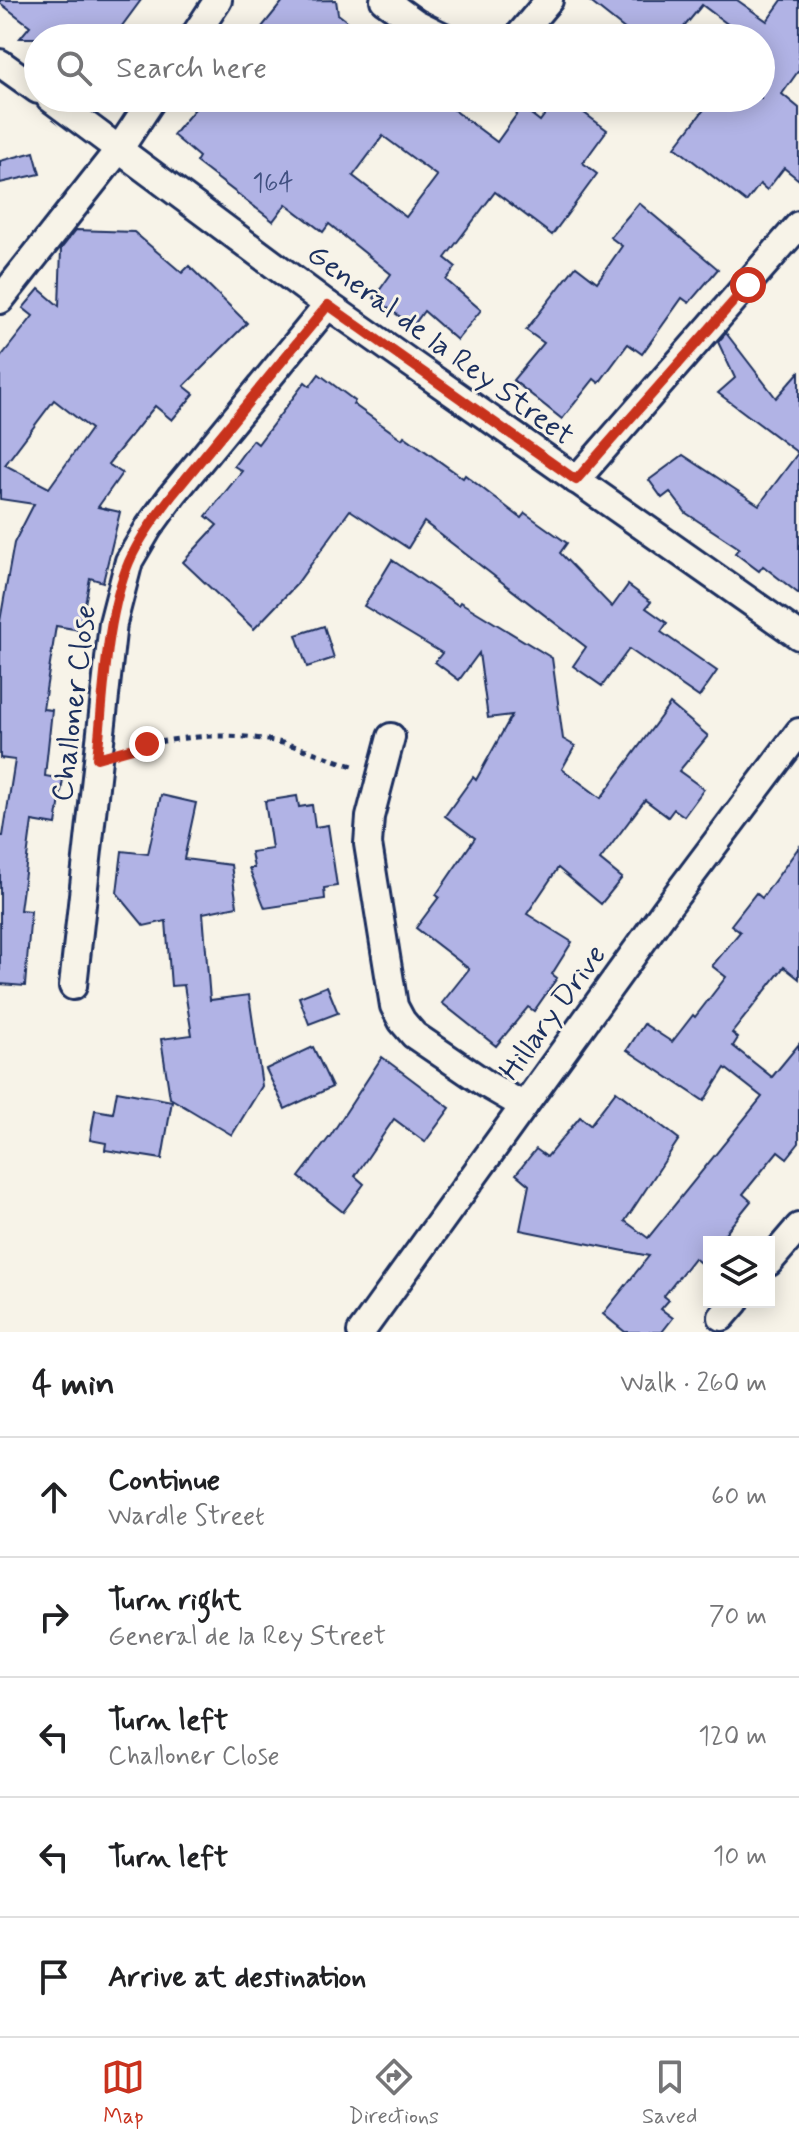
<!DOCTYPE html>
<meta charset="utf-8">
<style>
body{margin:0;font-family:Mynerve,sans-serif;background:#f6f6f6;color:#202124}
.controls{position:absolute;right:24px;bottom:24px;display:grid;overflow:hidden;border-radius:0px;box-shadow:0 4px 20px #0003}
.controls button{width:72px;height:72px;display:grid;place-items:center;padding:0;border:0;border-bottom:2px solid #e0e0e0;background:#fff;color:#202124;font:40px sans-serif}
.stop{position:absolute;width:24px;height:24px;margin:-18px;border:6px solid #c8321e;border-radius:50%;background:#fff}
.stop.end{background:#c8321e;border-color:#fff;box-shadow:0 2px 8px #0008}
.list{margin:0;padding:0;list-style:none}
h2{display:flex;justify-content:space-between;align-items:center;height:104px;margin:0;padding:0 32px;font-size:34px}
h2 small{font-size:26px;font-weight:400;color:#757577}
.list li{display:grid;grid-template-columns:52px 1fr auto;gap:24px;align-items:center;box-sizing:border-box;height:120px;padding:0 32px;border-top:2px solid #e0e0e0}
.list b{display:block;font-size:30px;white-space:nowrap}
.list p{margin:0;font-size:26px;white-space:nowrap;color:#757577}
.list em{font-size:26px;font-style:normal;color:#757577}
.icon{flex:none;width:44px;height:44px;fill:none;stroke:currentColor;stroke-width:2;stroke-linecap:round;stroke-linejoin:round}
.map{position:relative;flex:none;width:799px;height:1332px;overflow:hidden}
.search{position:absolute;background:#fff;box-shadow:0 4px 20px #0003;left:24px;right:24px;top:24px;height:88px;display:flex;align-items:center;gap:20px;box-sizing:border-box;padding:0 28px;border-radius:44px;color:#757577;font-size:30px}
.sheet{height:704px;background:#fff}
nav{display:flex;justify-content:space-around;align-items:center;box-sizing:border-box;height:112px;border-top:2px solid #e0e0e0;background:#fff;font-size:22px;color:#757577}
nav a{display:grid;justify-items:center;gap:4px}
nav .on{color:#c8321e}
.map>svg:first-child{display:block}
.building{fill:#b1b3e5;stroke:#1b2f5e;stroke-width:2;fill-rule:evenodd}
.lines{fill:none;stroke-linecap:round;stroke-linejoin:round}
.minor-casing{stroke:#1b2f5e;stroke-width:32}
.path{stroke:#1b2f5e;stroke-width:5;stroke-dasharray:6 6;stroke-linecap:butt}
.minor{stroke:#f7f3e8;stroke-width:26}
.route{stroke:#c8321e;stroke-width:10}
.labels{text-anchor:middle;stroke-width:6;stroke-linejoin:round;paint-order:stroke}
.number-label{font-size:26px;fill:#405080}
.street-label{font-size:30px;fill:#1b2f5e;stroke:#f7f3e8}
</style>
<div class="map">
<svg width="799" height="1332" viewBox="0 0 799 1332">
<rect width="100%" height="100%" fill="#f7f3e8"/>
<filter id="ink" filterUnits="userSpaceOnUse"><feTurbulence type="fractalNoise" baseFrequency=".0125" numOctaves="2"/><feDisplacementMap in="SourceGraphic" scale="16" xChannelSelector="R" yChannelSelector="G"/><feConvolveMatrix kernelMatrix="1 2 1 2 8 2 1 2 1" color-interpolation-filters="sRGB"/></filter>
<g filter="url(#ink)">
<!-- building -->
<g class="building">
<path d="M 0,0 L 141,0 L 113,38 L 20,38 L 30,26 L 0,3 Z"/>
<path d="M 336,0 L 338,14 L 369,38 L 253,38 L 283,1 Z"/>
<path d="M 588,0 L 737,0 L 767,21 L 782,0 L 799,0 L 799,70 L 782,94 L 799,108 L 799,180 L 784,168 L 767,190 L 760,184 L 746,202 L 675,147 L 713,98 L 761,98 L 761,38 L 746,38 L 702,5 L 675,38 L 636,38 Z"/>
<path d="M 204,98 L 438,98 L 497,142 L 522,107 L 540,121 L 557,98 L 564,98 L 607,130 L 583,163 L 597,174 L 552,235 L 495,192 L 445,258 L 456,267 L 446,280 L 481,310 L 457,340 L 424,311 L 413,326 L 374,298 L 391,274 L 329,224 L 323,232 L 286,204 L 273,221 L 196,162 L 199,157 L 173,135 ZM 383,136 L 437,176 L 406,217 L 353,176 Z"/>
<path d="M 34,152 L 40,174 L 0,183 L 0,161 Z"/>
<path d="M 639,203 L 718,269 L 689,303 L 682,298 L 642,354 L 628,344 L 599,383 L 594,379 L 562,419 L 513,380 L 544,343 L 526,330 L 576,266 L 597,282 L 622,246 L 610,237 Z"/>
<path d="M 76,230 L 134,232 L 182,273 L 189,266 L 247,323 L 184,386 L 194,394 L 172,420 L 155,406 L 108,464 L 122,473 L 98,507 L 120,512 L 103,582 L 90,578 L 80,630 L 56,626 L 43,709 L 52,710 L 45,776 L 63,779 L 56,825 L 32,821 L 20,910 L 31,911 L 25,986 L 0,984 L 0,836 L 3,836 L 15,760 L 0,758 L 0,621 L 14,543 L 34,504 L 0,499 L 0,358 L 33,316 L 23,308 L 39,289 L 59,306 L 61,249 ZM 54,400 L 91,429 L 49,488 L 5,465 Z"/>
<path d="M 726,333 L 776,398 L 799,372 L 799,594 L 763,566 L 759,571 L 735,553 L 739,548 L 686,513 L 670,492 L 662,498 L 649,480 L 683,455 L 759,505 L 798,453 L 718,393 L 735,378 L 718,342 Z"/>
<path d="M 319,374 L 355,401 L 353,404 L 402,439 L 404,436 L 463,478 L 465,475 L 521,518 L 525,513 L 567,543 L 560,553 L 612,607 L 628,585 L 651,602 L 646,608 L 667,623 L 661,632 L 717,671 L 699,697 L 629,649 L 602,686 L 573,666 L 586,647 L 424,522 L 408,548 L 350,510 L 296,585 L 254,629 L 183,562 L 217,525 L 206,516 L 242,471 L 234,466 L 253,440 L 258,444 L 305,382 L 310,386 Z"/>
<path d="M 392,560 L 458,605 L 460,602 L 552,658 L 563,739 L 575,746 L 562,769 L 601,798 L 670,704 L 708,736 L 679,771 L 704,789 L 684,816 L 674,809 L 668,817 L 645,800 L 600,860 L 622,878 L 601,904 L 558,868 L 527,914 L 572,942 L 552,974 L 557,978 L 534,1011 L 528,1007 L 496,1046 L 442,1003 L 469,969 L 416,928 L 439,897 L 436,895 L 475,838 L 445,816 L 473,777 L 476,780 L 512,715 L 488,718 L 479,653 L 459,680 L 435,662 L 442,653 L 364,606 Z"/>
<path d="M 324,626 L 334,658 L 307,667 L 296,635 Z"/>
<path d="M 161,795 L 196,803 L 184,859 L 231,865 L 237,906 L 203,913 L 210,1000 L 249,995 L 262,1086 L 232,1135 L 170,1098 L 161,1039 L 192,1035 L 184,985 L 171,986 L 166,921 L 144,926 L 117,893 L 122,851 L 148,854 Z"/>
<path d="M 297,796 L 299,807 L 312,805 L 315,827 L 328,825 L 337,886 L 324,888 L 325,899 L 265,908 L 249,868 L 254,868 L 251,852 L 272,849 L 265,801 Z"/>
<path d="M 799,847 L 799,979 L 784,967 L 732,1033 L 738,1038 L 733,1046 L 772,1077 L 799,1044 L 799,1143 L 787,1158 L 778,1151 L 743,1194 L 751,1201 L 718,1242 L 709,1242 L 709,1270 L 694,1258 L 664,1296 L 669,1300 L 661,1309 L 673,1318 L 662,1332 L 625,1332 L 603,1314 L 649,1256 L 520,1230 L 529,1185 L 516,1174 L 536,1149 L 547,1157 L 580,1117 L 590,1125 L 616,1091 L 679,1139 L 625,1221 L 648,1238 L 762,1097 L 725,1068 L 704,1101 L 627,1050 L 644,1024 L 672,1042 L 693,1015 L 695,1017 L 726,977 L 712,966 L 740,932 L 731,925 L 756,893 L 762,898 Z"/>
<path d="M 327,986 L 338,1013 L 309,1024 L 299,997 Z"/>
<path d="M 313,1047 L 332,1087 L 285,1109 L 266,1069 Z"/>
<path d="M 382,1057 L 450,1108 L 425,1142 L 394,1119 L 355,1176 L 364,1184 L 343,1212 L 299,1177 L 331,1135 Z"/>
<path d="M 117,1091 L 172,1101 L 162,1159 L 105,1150 L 106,1143 L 90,1140 L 95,1110 L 113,1113 Z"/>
</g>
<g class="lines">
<defs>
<g id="minor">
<path d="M 384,0 L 416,23 L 446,38"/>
<path d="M 193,38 L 218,0"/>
<path d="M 517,38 L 549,0"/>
<path d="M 0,63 L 38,90"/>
<path d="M 50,98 L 328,305 L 799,636"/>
<path d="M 0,300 L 120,148 L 153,98"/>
<path d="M 576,480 L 799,225"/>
<path d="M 391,737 L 370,817 L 368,844 L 394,1006 L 402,1021 L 414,1035 L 486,1084 L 524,1106"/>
<path d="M 73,986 L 113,623 L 129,561 L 149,527 L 173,494 L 328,305"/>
<path d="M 769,1262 L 799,1227"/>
<path d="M 722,1317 L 735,1302"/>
<path d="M 361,1332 L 666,909 L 799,732"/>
</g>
</defs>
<!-- minor casing -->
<use href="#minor" class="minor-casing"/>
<!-- path -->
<path class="path" d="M 124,750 C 171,737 225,731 273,741 C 301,746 329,759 356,767"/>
<!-- minor -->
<use href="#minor" class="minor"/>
</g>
</g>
<g class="lines" filter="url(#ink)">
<!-- route -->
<path class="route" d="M 147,744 L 97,758 C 104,696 105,619 129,562 C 140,537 157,515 173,494 L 328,305 L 576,480 L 748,285"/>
</g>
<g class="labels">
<!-- number labels -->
<g class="number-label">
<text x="273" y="191">164</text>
</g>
<!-- street labels -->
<g class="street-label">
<text transform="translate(441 344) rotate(36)" y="10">General de la Rey Street</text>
<text transform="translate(73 703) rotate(-83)" y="10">Challoner Close</text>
<text transform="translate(552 1012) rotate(-54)" y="10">Hillary Drive</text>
</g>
</g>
</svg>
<div class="controls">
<button><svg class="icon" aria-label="layers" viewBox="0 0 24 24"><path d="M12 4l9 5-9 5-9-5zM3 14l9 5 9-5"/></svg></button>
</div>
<div class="stop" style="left:748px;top:285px"></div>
<div class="stop end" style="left:147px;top:744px"></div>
<div class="search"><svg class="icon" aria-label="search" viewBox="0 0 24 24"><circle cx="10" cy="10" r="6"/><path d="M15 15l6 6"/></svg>Search here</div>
</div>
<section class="sheet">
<h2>4 min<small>Walk · 260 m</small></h2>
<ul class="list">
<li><svg class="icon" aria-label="ahead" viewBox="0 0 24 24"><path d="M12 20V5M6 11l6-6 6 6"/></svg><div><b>Continue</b><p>Wardle Street</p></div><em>60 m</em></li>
<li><svg class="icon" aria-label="right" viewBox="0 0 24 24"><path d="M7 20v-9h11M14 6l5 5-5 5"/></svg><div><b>Turn right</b><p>General de la Rey Street</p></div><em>70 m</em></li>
<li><svg class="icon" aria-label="left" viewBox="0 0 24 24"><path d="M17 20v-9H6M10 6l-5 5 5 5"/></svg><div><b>Turn left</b><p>Challoner Close</p></div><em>120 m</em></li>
<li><svg class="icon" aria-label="left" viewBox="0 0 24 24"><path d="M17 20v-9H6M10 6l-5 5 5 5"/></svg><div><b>Turn left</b></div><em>10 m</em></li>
<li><svg class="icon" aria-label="arrive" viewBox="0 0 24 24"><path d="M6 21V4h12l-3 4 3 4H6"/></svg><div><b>Arrive at destination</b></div></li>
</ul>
</section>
<nav>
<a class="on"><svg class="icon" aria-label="map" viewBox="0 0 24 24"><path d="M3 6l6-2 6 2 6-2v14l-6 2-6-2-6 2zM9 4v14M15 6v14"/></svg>Map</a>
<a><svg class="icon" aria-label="directions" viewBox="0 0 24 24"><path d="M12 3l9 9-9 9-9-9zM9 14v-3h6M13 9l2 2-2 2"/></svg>Directions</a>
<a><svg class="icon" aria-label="saved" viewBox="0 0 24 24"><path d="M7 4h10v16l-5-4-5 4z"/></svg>Saved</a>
</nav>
